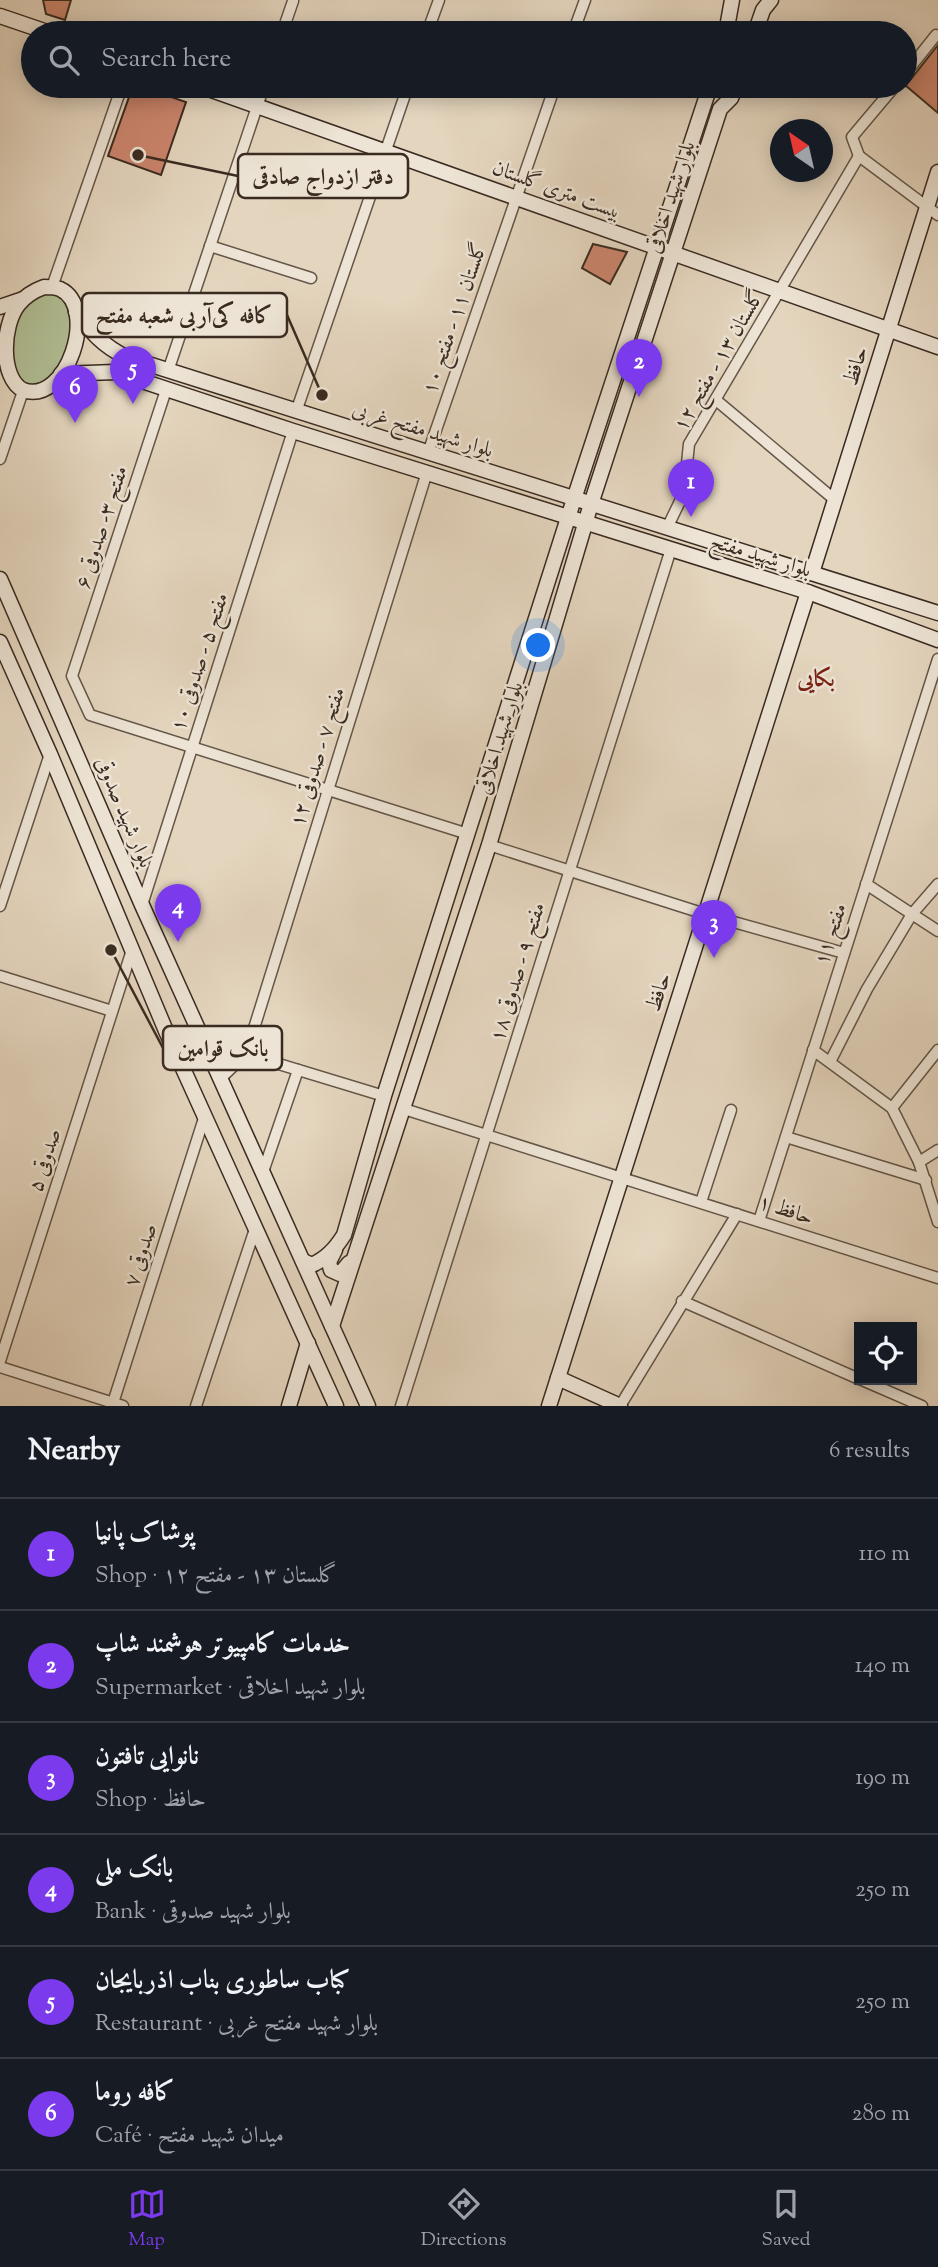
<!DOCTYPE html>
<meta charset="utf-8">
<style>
body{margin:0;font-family:"Sorts Mill Goudy",Amiri,serif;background:#242831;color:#f1f3f6}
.controls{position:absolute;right:21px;bottom:21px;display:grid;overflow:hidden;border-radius:0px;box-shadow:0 4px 18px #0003}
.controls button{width:63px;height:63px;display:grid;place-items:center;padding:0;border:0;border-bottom:2px solid #363941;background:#171b24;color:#f1f3f6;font:35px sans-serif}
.compass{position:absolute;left:770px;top:119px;width:63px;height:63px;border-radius:50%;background:#171b24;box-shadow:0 4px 18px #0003;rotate:326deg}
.you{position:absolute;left:539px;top:646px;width:24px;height:24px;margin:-18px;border:5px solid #fff;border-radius:50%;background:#1a73e8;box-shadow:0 0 0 10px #1a73e833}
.badge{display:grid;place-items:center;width:46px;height:46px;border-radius:50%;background:#7c3aed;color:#fff;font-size:23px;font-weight:700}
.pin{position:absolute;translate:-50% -58px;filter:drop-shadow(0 2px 4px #0008)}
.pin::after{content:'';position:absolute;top:37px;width:24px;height:21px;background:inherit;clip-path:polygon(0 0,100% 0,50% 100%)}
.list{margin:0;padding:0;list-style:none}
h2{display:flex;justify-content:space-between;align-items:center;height:91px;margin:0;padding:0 28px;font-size:30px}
h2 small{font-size:23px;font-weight:400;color:#9ea1a6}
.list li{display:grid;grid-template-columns:46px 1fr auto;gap:21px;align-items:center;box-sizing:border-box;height:112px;padding:0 28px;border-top:2px solid #363941}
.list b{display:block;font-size:26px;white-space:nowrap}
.list p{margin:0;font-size:23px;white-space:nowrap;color:#9ea1a6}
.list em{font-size:23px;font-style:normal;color:#9ea1a6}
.icon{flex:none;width:38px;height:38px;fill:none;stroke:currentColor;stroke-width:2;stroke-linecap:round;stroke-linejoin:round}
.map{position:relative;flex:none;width:938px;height:1406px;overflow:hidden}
.search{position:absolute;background:#171b24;box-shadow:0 4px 18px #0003;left:21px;right:21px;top:21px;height:77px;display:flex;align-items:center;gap:18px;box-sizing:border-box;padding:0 24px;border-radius:38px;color:#9ea1a6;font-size:26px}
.sheet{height:763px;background:#171b24}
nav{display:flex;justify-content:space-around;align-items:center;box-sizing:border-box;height:98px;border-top:2px solid #363941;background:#171b24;font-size:19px;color:#9ea1a6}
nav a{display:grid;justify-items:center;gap:4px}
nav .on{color:#7c3aed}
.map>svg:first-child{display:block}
.green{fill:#b1be94;stroke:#76745a;stroke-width:2}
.building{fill:#cb856d;stroke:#3a2b21;stroke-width:2}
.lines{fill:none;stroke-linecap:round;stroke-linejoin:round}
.street-casing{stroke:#645648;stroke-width:13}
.secondary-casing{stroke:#3a2b21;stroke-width:17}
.street{stroke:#ede4d5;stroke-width:10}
.secondary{stroke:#ede4d5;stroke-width:14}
.labels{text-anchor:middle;stroke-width:5;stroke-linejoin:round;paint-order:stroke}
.street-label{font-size:21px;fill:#3a2b21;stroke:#ede4d5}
.neighbourhood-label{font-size:23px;font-weight:bold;fill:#7a1f14;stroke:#ede4d5}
.leader{fill:none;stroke:#3a2b21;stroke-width:2.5}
.callout-dot{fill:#3a2b21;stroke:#ede4d5;stroke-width:2.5}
.callout{fill:#ede4d5;stroke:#3a2b21;stroke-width:2.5}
.callout-label{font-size:23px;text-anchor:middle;font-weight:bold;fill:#3a2b21}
</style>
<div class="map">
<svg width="938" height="1406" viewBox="0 0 938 1406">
<rect width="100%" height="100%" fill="#e4d5be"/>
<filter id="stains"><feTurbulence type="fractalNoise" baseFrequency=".00286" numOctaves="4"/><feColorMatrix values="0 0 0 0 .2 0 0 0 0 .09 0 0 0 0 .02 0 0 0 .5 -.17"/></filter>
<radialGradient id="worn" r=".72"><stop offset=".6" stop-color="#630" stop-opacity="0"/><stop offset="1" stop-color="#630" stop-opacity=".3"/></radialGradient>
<!-- green -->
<path class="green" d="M 45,291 L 59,293 L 70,309 L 71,339 L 65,357 L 48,381 L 34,387 L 17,381 L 8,341 L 26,303 Z"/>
<!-- building -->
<g class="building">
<path d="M 43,0 L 71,0 L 65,20 L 46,14 Z"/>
<path d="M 938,45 L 938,113 L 905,85 L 905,82 L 911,79 Z"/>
<path d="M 133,86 L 139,86 L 186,102 L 161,175 L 108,156 Z"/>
<path d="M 593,244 L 627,252 L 610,284 L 582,268 Z"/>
</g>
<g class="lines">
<defs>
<g id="street">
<path d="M 282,33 L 293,1"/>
<path d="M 427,33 L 439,0"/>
<path d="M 573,33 L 585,0"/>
<path d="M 905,74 L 936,35"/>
<path d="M 859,156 L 938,215"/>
<path d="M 859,156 L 852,137 L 895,86"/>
<path d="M 210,246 L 311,278"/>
<path d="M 52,287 L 122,86"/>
<path d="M 168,371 L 264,86"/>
<path d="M 166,390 L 72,676 L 90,715 L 468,834"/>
<path d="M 716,400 L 835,500"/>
<path d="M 296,412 L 408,86"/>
<path d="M 428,453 L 555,86"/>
<path d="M 0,459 L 23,391"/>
<path d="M 667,528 L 684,493 L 689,444 L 859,156"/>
<path d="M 489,845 L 705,914 L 844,953"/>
<path d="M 866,884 L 938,931"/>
<path d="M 142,905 L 293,431"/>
<path d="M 0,906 L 50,754"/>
<path d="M 0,976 L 112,1011"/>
<path d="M 813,1050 L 892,1108 L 919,1162 L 938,1222"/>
<path d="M 246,1054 L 384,1096"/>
<path d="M 830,1062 L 867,989 L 912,914 L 938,884"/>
<path d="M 221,1078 L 246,1054 L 427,472"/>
<path d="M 892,1108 L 938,1050"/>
<path d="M 404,1109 L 938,1278"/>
<path d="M 786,1137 L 926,1180"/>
<path d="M 919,1162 L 938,1150"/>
<path d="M 263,1172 L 298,1070"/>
<path d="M 701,1202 L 731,1110"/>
<path d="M 759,1221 L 938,659"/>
<path d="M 682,1301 L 859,1379"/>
<path d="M 0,1361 L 132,950"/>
<path d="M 0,1367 L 123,1406"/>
<path d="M 862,1380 L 922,1406"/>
<path d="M 112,1406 L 205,1115"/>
<path d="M 196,1406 L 255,1229"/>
<path d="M 401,1406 L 671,549"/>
<path d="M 620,1406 L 737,1214"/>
</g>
<g id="secondary">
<path d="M 0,16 L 50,33"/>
<path d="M 726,33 L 732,0"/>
<path d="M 755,33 L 763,10 L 771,0"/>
<path d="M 200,86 L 938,347"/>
<path d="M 44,287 C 49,287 55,287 60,289 C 99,307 67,406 23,390 C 0,378 2,326 18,305 C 25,296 33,291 44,287 Z"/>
<path d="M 0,307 L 23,299"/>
<path d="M 76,312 C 91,332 103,346 126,357 L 938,613"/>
<path d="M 61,374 L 115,372 L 293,431 L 808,592 L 938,640"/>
<path d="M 812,573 L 938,172"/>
<path d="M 0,579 L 142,905 L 368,1406"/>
<path d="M 0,642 L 50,754 L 166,1031 L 336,1406"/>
<path d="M 335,1250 L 329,1262 L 331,1270 L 340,1274 L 349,1263"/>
<path d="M 303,1261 L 312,1265 C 327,1258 335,1249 344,1235 L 384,1096 L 574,499 L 710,86"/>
<path d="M 332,1326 L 489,845 L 591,504 L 720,109 L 731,98 L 736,86"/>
<path d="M 558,1378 L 620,1406"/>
<path d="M 289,1406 L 308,1343"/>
<path d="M 549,1406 L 808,592"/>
</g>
</defs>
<!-- street casing -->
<use href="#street" class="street-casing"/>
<!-- secondary casing -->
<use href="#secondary" class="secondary-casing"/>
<!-- street -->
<use href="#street" class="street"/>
<!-- secondary -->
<use href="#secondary" class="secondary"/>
</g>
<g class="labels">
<!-- street labels -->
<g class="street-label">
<text transform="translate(557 189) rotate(20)" y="7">بیست متری گلستان</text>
<text transform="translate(670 197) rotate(-72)" y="7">بلوار شهید اخلاقی</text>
<text transform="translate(454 318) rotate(-71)" y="7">گلستان ۱۱ - مفتح ۱۰</text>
<text transform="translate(718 360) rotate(-60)" y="7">گلستان ۱۳ - مفتح ۱۲</text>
<text transform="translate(855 366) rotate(-73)" y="7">حافظ</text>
<text transform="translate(423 429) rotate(17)" y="7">بلوار شهید مفتح غربی</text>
<text transform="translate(101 527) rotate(-72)" y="7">مفتح ۳- صدوقی ۶</text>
<text transform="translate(761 555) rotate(17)" y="7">بلوار شهید مفتح</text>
<text transform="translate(199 662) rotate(-72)" y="7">مفتح ۵ - صدوقی ۱۰</text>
<text transform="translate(499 738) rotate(-73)" y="7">بلوار شهید اخلاقی</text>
<text transform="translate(317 757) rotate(-73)" y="7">مفتح ۷ - صدوقی ۱۲</text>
<text transform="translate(125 812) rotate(67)" y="7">بلوار شهید صدوقی</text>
<text transform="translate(830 934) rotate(-72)" y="7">مفتح ۱۱</text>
<text transform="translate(517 972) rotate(-73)" y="7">مفتح ۹ - صدوقی ۱۸</text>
<text transform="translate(658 992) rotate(-72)" y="7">حافظ</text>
<text transform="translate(44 1160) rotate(-72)" y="7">صدوقی ۵</text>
<text transform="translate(786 1209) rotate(18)" y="7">حافظ ۱</text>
<text transform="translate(140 1255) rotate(-72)" y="7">صدوقی ۷</text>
</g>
<!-- neighbourhood labels -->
<g class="neighbourhood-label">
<text x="816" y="686">بکایی</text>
</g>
</g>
<!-- callouts -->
<path class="leader" d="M138 155L238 176M322 395L287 315M111 950L163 1048"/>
<g class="callout-dot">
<circle cx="138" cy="155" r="7"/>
<circle cx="322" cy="395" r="7"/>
<circle cx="111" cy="950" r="7"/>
</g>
<g class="callout">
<rect x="238" y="154" width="170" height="44" rx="7"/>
<rect x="82" y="293" width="205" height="44" rx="7"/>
<rect x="163" y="1026" width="119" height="44" rx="7"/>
</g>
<g class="callout-label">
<text x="323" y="184">دفتر ازدواج صادقی</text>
<text x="184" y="323">کافه کی‌آربی شعبه مفتح</text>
<text x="223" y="1056">بانک قوامین</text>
</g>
<rect width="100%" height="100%" filter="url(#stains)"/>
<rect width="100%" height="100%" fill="url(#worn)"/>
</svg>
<div class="controls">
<button><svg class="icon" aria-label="locate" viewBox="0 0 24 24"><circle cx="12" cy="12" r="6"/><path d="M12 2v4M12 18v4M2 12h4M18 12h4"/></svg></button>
</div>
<svg class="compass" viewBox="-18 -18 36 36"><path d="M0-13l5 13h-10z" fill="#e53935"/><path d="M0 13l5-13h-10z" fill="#9ea1a6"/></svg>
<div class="you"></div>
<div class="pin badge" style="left:691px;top:517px">1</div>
<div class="pin badge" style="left:639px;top:397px">2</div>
<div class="pin badge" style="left:714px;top:958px">3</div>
<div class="pin badge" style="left:178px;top:942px">4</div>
<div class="pin badge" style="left:133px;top:404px">5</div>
<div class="pin badge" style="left:75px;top:423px">6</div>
<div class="search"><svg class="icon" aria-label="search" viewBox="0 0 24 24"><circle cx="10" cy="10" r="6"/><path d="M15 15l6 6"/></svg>Search here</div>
</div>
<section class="sheet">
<h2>Nearby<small>6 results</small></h2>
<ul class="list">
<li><span class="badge">1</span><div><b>پوشاک پانیا</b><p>Shop · گلستان ۱۳ - مفتح ۱۲</p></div><em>110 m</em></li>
<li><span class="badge">2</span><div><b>خدمات کامپیوتر هوشمند شاپ</b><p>Supermarket · بلوار شهید اخلاقی</p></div><em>140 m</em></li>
<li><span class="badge">3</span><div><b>نانوایی تافتون</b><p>Shop · حافظ</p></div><em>190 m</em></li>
<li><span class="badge">4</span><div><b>بانک ملی</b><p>Bank · بلوار شهید صدوقی</p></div><em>250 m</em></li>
<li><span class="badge">5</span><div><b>کباب ساطوری بناب اذربایجان</b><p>Restaurant · بلوار شهید مفتح غربی</p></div><em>250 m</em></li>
<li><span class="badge">6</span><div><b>کافه روما</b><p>Café · میدان شهید مفتح</p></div><em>280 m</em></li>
</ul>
</section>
<nav>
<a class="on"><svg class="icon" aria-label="map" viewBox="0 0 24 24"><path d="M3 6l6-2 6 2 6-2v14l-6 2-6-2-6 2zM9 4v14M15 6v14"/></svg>Map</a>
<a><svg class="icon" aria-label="directions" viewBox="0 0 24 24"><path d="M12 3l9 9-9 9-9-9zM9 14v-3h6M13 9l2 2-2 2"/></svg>Directions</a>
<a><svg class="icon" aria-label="saved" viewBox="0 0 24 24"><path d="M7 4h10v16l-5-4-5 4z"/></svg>Saved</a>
</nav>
